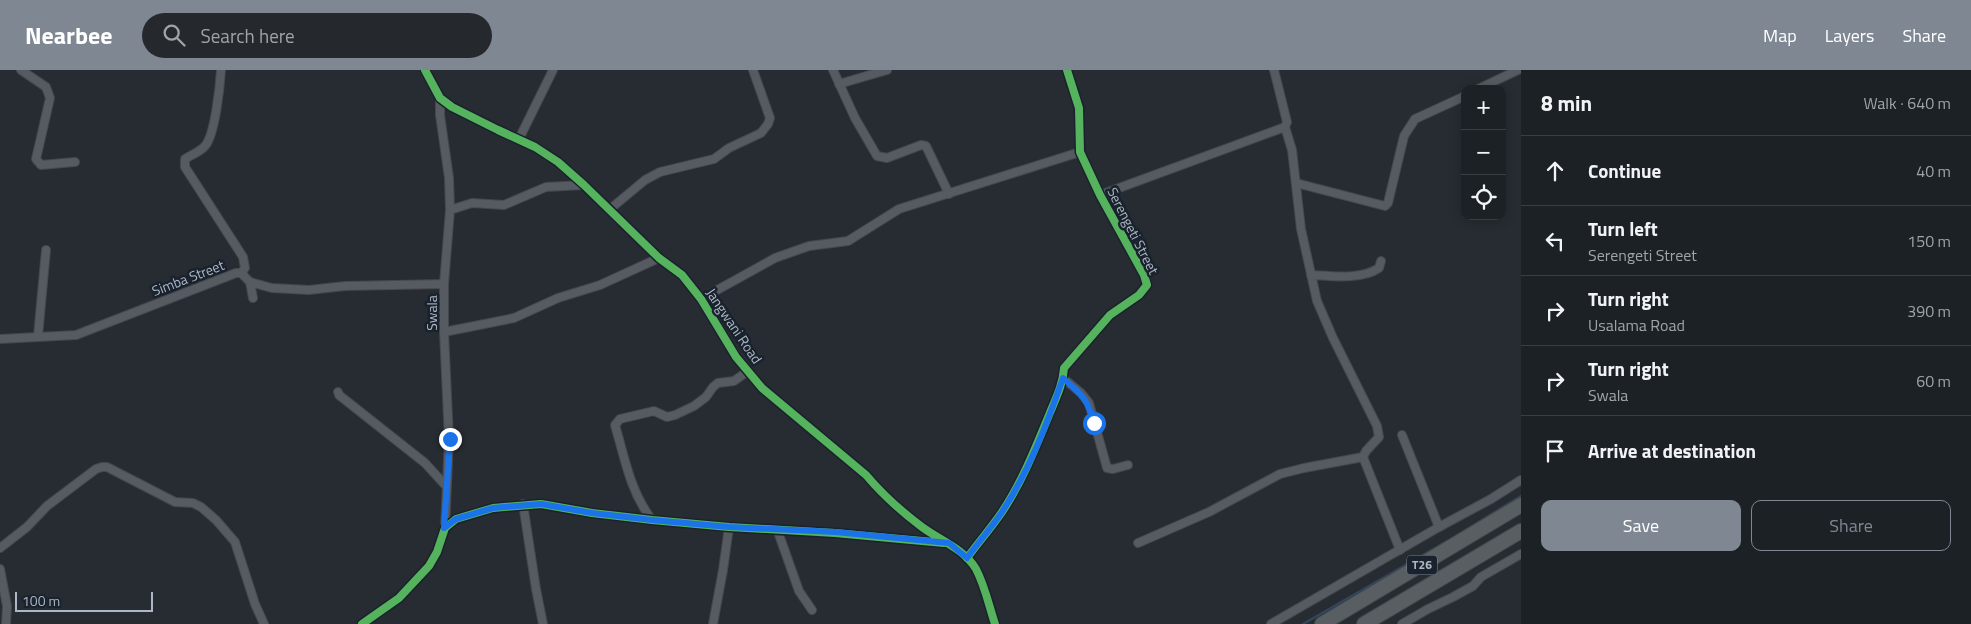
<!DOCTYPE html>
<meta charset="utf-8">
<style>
body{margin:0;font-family:"Titillium Web",sans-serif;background:#25292e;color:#f1f3f6}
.controls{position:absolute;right:15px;top:15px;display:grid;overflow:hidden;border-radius:10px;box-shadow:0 2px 12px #0003}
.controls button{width:45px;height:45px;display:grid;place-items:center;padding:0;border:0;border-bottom:1px solid #3a3e43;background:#1c2126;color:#f1f3f6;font:25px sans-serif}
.scale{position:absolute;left:15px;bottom:12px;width:138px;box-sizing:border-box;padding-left:5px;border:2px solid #aeb8c5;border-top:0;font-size:14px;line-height:18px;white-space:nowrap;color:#aeb8c5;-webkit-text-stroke:4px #19222d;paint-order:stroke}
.stop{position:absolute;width:15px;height:15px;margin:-11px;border:4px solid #1a73e8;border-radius:50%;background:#fff}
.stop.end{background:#1a73e8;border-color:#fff;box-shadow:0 1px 5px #0008}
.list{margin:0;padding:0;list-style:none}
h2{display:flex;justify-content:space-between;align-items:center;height:65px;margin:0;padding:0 20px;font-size:21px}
h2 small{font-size:16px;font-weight:400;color:#a0a3a7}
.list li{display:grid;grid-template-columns:32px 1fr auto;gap:15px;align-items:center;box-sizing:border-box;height:70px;padding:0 20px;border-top:1px solid #3a3e43}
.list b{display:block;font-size:19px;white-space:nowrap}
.list p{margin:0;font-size:16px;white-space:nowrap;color:#a0a3a7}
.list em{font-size:16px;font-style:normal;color:#a0a3a7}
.actions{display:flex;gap:10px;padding:15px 20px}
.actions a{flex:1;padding:11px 0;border:1px solid #7e8792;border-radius:10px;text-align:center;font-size:18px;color:#7e8792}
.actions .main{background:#7e8792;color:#fff}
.icon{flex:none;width:28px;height:28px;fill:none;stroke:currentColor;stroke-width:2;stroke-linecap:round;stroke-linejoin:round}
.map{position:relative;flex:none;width:1521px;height:554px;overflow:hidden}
header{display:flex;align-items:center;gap:30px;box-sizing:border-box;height:70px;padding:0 25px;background:#7e8792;color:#fff}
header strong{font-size:24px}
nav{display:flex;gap:28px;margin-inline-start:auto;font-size:18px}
.search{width:350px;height:45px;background:#25292e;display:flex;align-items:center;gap:12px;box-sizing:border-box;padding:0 18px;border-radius:28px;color:#a0a3a7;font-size:19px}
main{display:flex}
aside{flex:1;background:#1c2126}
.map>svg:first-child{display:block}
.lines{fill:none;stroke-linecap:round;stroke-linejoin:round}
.stream{stroke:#33455b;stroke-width:2.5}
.minor-casing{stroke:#44484d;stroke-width:10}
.trunk-casing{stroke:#42484e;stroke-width:16}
.minor{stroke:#565a61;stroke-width:8}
.trunk{stroke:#595e62;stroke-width:14}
.cycleway-casing{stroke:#19222d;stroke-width:11}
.cycleway{stroke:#56b35d;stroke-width:8}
.route{stroke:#1a73e8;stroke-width:6}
.labels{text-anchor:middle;stroke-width:5;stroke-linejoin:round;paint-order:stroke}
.shield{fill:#19222d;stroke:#818b97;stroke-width:1}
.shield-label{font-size:12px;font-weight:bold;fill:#aeb8c5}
.street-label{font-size:14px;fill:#aeb8c5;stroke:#19222d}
</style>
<header>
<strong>Nearbee</strong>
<div class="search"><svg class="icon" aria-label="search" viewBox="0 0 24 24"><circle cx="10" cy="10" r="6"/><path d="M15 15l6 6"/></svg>Search here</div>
<nav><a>Map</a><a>Layers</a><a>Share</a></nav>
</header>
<main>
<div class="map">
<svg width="1521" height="554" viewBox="0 0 1521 554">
<rect width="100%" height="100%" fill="#262c32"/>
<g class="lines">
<!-- stream -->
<path class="stream" d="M 1303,554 L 1456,466 L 1521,426"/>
<defs>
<g id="minor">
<path d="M 21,0 L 46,17 L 50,28 L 36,89 L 41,95 L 75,92"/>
<path d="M 221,0 C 220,16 215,65 205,76 C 200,82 191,85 185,89 L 185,97 L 243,187 L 245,198 L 241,203"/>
<path d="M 425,0 L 440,28 L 452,37 L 498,60 L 535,77 L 558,92 L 584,115 L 659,188 L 682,205 L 701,229 L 736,287 L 762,318 L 866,405 C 882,424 902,442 922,457 C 941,471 963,478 976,499 C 985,516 989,536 995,554"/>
<path d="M 833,0 L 855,48 L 877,86 L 887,88 L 921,75 L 926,76 L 949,124"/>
<path d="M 1274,0 L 1287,52 L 1285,57 L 1292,80 L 1301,159 L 1317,231 L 1333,268 L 1377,356 L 1379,367 L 1366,381 L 1363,387 L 1400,480"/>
<path d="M 839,14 L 887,0"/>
<path d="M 1478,19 L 1518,0"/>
<path d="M 440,28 L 440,45 L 449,108 L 450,140 L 444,214 L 444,262 L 449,369 L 445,458"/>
<path d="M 519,69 L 553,0"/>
<path d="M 1296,113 L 1385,136 L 1388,133 L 1404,66 L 1415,49 L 1465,26"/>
<path d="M 1100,125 L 1285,57"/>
<path d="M 450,140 L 472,133 L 504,135 L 546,117 L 584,115"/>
<path d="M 609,140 L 645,110 L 660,102 L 714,89 L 729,78 L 761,63 L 768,54 L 770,48 L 753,0"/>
<path d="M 1311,205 C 1332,206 1361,210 1379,198 L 1381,191"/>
<path d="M 250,212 L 253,228"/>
<path d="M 701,229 L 775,188 L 809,176 L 848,171 L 899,139 L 1080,82"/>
<path d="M 444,262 L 514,248 L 558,228 L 600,215 L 659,188"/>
<path d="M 38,266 L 46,180"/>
<path d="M 0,269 L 76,265 L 236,203 L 241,203 L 250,212 L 272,218 L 309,220 L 345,216 L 444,214"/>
<path d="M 1063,308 L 1081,323 L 1089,333 L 1107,398 L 1113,399 L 1128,395"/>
<path d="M 338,322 L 339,325 L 425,393 L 446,416"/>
<path d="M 1402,365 L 1439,457"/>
<path d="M 523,434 L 536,519 L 543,554"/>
<path d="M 652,450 C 630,421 625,389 615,355 L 620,349 L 654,341 L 667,347 L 675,345 L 694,336 L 706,327 L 713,317 L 718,313 L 734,311 L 748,301"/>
<path d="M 777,459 L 799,521 L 812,540"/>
<path d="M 1138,473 L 1209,442 L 1280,404 L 1304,398 L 1363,387"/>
<path d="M 0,478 L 27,457 L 47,436 L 96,399 L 102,397 L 107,397 L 175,432 L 193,433 L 201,437 L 216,450 L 235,472 L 255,534 L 264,554"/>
<path d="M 967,488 C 978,473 991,458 1002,442 C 1022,412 1035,379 1049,345 C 1055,330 1063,315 1064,298 L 1110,245 L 1139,225 L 1147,215 L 1144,205 L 1100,125 L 1080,82 L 1079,38 L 1067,0"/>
<path d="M 0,499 L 7,536 L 6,554"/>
<path d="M 362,554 L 399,528 L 429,496 L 437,482 L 445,458 L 456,449 L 493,438 L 541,434 L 592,443 L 652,450 L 729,457 L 835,463 L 947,473"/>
<path d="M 713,554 L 723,500 L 729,457"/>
<path d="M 1271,554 L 1439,457 L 1491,429 L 1521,410"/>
<path d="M 1402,554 L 1428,539 L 1453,527 L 1473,516 L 1481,507 L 1521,484"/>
</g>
<g id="trunk">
<path d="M 1322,554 L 1521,435"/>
<path d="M 1364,554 L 1521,461"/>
</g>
</defs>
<!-- minor casing -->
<use href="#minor" class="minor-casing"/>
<!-- trunk casing -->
<use href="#trunk" class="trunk-casing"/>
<!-- minor -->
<use href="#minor" class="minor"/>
<!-- trunk -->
<use href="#trunk" class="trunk"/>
<defs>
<g id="cycleway">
<path d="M 425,0 L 440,28 L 452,37 L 498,60 L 535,77 L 558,92 L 584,115 L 659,188 L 682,205 L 701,229 L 736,287 L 762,318 L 866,405 C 882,424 902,442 922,457 C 941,471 963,478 976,499 C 985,516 989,536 995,554"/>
<path d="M 967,488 C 978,473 991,458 1002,442 C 1022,412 1035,379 1049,345 C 1055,330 1063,315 1064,298 L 1110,245 L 1139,225 L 1147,215 L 1144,205 L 1100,125 L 1080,82 L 1079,38 L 1067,0"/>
<path d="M 362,554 L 399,528 L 429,496 L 437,482 L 445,458 L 456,449 L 493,438 L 541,434 L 592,443 L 652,450 L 729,457 L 835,463 L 944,473"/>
</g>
</defs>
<!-- cycleway casing -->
<use href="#cycleway" class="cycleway-casing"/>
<!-- cycleway -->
<use href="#cycleway" class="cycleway"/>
</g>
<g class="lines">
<!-- route -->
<path class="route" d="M 450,369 L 444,458 L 456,449 L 493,438 L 541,434 L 592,443 L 652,450 L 729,457 L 835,462 L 949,473 L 967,488 C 978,473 991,458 1002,442 C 1029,401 1047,354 1063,308 C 1082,325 1087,328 1094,353"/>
</g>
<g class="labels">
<!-- shield labels -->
<rect class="shield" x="1407" y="485.5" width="30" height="19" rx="4"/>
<g class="shield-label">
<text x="1422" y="499">T26</text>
</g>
<!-- street labels -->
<g class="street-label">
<text transform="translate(1133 161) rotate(63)" y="5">Serengeti Street</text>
<text transform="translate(188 208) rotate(-21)" y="5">Simba Street</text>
<text transform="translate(432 243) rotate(-90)" y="5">Swala</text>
<text transform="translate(734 256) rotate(56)" y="5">Jangwani Road</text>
</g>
</g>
</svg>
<div class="controls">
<button>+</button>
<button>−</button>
<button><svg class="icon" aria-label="locate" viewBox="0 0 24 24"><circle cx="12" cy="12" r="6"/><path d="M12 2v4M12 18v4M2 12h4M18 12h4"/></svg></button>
</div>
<div class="scale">100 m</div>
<div class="stop" style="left:1094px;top:353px"></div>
<div class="stop end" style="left:450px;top:369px"></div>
</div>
<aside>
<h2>8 min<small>Walk · 640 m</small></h2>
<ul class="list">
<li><svg class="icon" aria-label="ahead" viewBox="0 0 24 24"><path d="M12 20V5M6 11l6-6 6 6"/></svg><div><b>Continue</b></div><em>40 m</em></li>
<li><svg class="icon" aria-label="left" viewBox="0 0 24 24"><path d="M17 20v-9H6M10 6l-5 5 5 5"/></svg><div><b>Turn left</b><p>Serengeti Street</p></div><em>150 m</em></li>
<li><svg class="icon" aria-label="right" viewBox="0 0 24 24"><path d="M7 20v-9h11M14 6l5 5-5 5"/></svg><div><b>Turn right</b><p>Usalama Road</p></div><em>390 m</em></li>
<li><svg class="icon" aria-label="right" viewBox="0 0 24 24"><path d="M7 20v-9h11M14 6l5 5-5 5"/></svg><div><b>Turn right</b><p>Swala</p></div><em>60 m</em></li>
<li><svg class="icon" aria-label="arrive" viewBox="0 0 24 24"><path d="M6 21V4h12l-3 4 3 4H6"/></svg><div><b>Arrive at destination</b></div></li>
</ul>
<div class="actions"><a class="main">Save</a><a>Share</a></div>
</aside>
</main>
